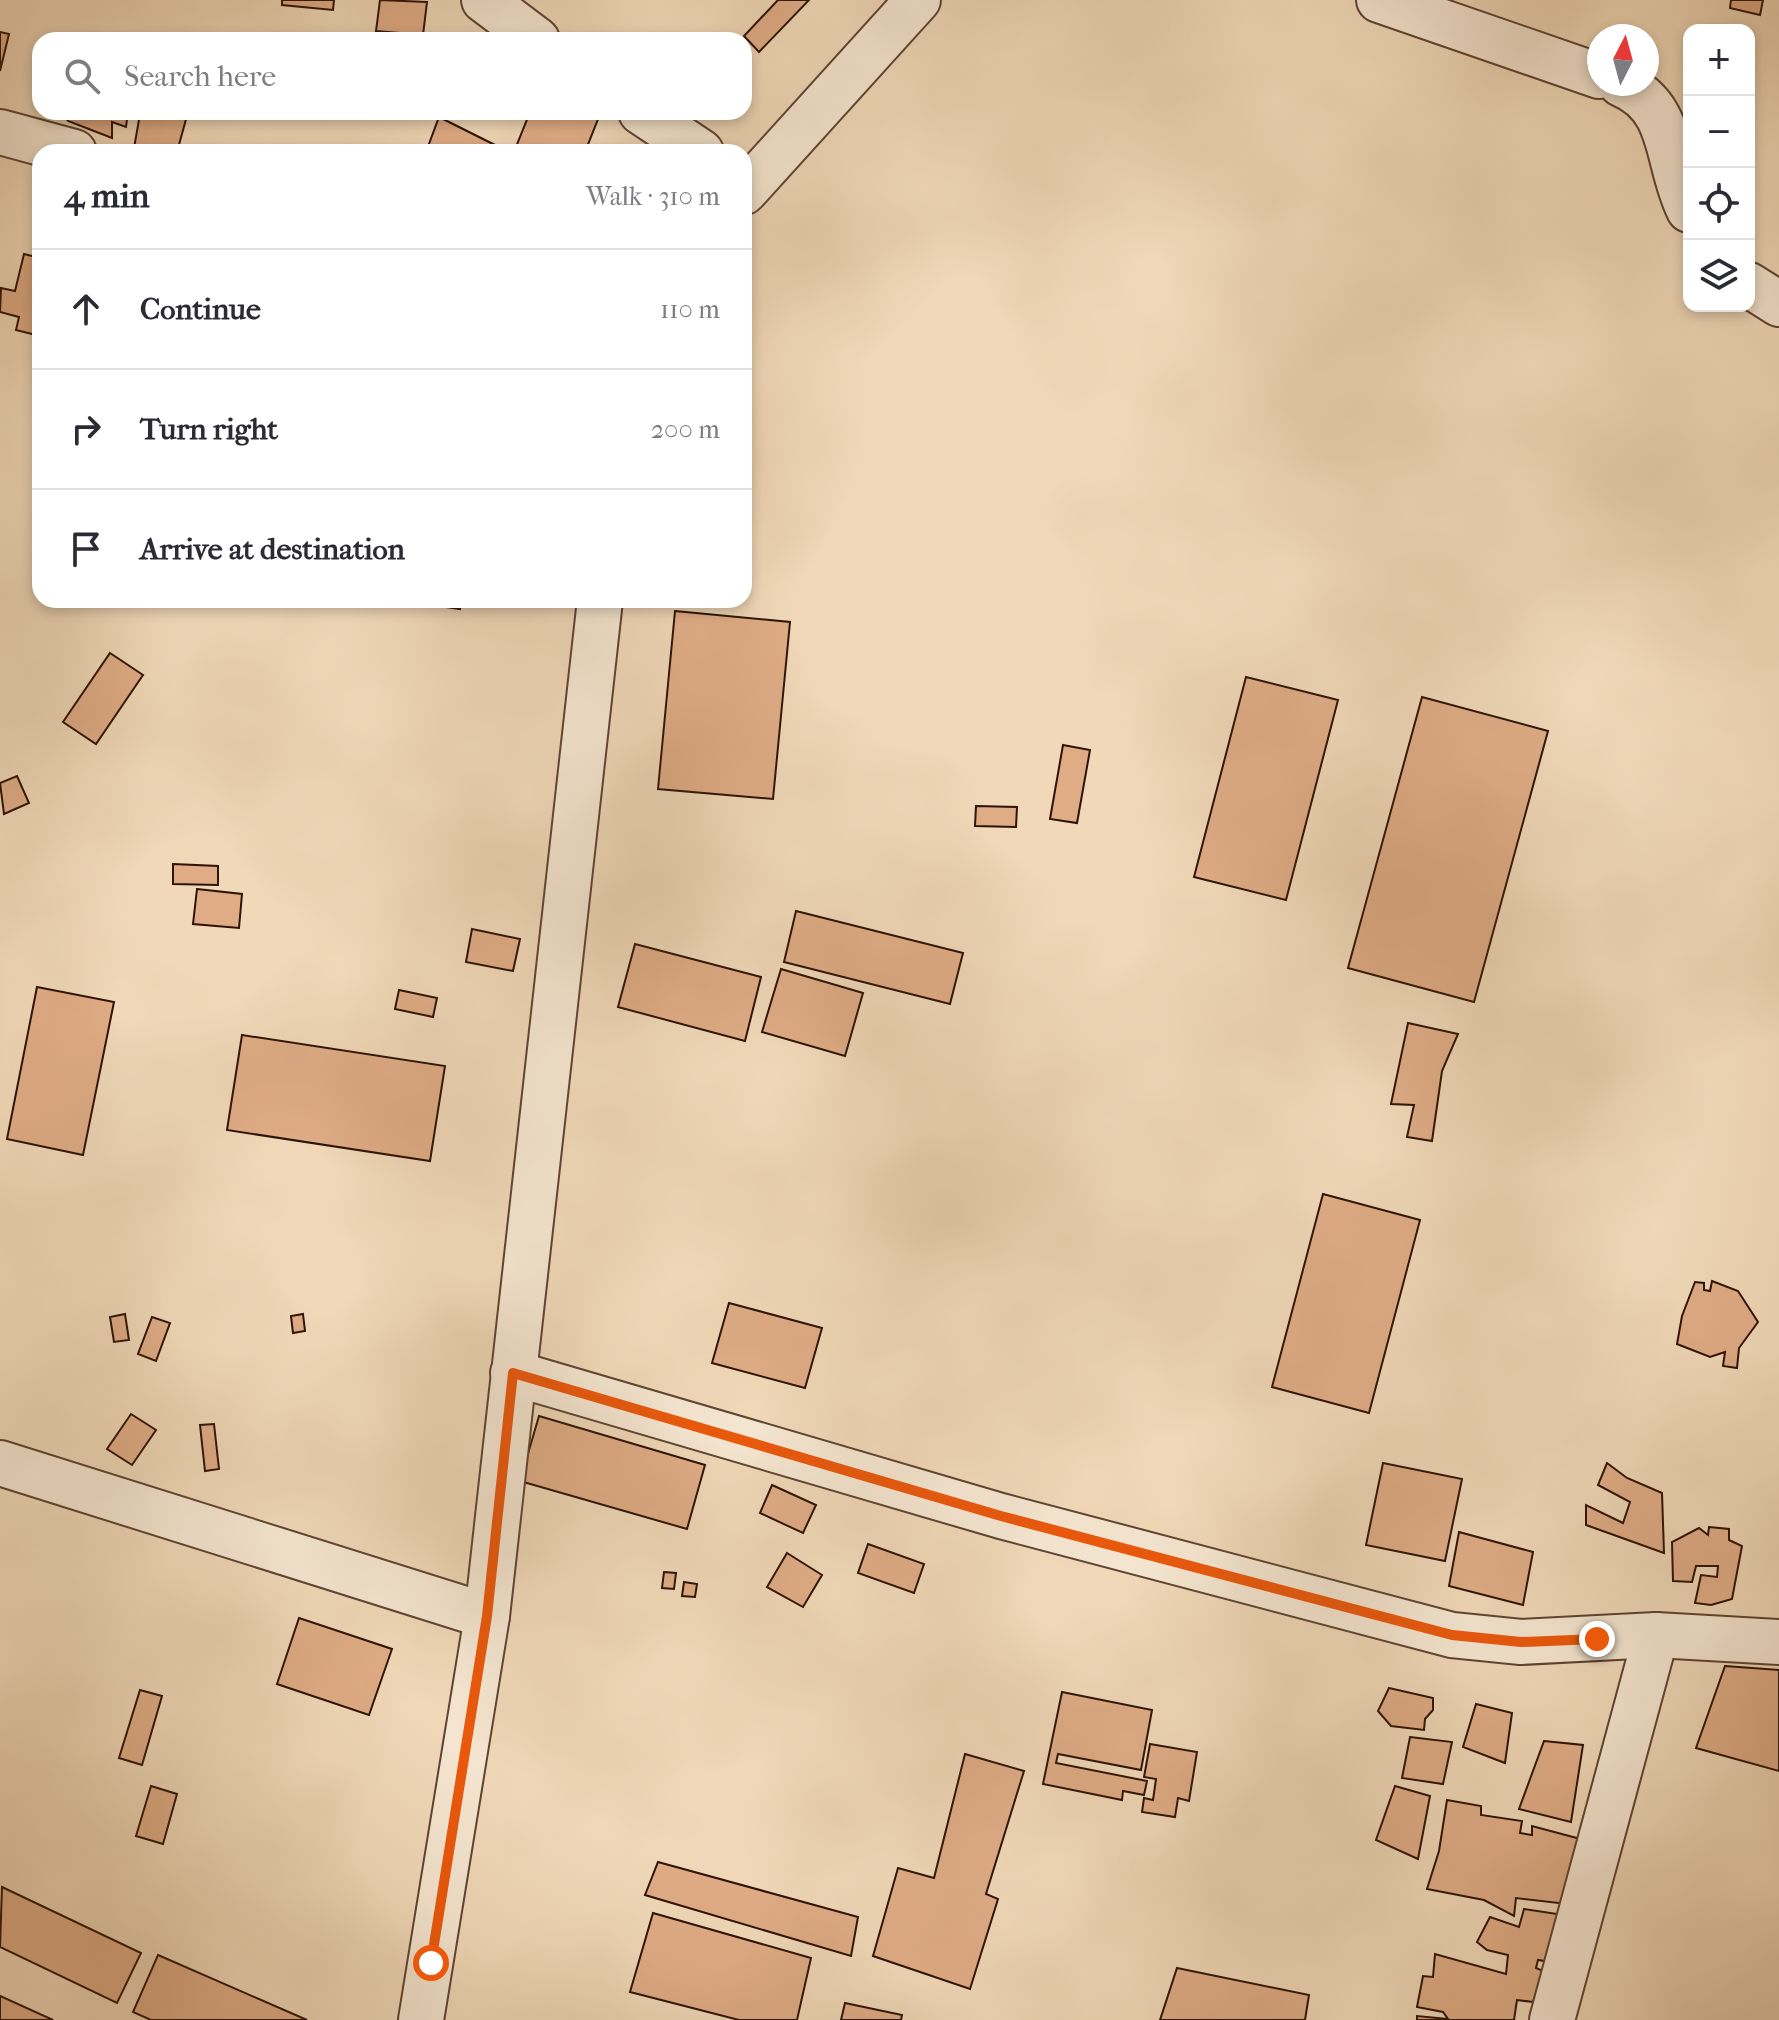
<!DOCTYPE html>
<meta charset="utf-8">
<style>
body{margin:0;font-family:"IM FELL French Canon",serif;background:#f7f7f7;color:#2b2b33}
.controls{position:absolute;right:24px;top:24px;display:grid;overflow:hidden;border-radius:16px;box-shadow:0 4px 12px #0003}
.controls button{width:72px;height:72px;display:grid;place-items:center;padding:0;border:0;border-bottom:2px solid #e1e1e2;background:#fff;color:#2b2b33;font:40px sans-serif}
.compass{position:absolute;left:1587px;top:24px;width:72px;height:72px;border-radius:50%;background:#fff;box-shadow:0 4px 12px #0003;rotate:6deg}
.stop{position:absolute;width:24px;height:24px;margin:-18px;border:6px solid #ea580c;border-radius:50%;background:#fff}
.stop.end{background:#ea580c;border-color:#fff;box-shadow:0 2px 8px #0008}
.list{margin:0;padding:0;list-style:none}
h2{display:flex;justify-content:space-between;align-items:center;height:104px;margin:0;padding:0 32px;font-size:34px}
h2 small{font-size:26px;font-weight:400;color:#7c7c81}
.list li{display:grid;grid-template-columns:52px 1fr auto;gap:24px;align-items:center;box-sizing:border-box;height:120px;padding:0 32px;border-top:2px solid #e1e1e2}
.list b{display:block;font-size:30px;white-space:nowrap}
.list em{font-size:26px;font-style:normal;color:#7c7c81}
.icon{flex:none;width:44px;height:44px;fill:none;stroke:currentColor;stroke-width:2;stroke-linecap:round;stroke-linejoin:round}
.map{position:relative;flex:none;width:1779px;height:2020px;overflow:hidden}
.search{position:absolute;background:#fff;box-shadow:0 4px 12px #0003;left:32px;top:32px;width:720px;height:88px;display:flex;align-items:center;gap:20px;box-sizing:border-box;padding:0 28px;border-radius:24px;color:#7c7c81;font-size:30px}
.panel{position:absolute;background:#fff;box-shadow:0 4px 12px #0003;left:32px;top:144px;width:720px;height:464px;border-radius:24px}
.map>svg:first-child{display:block}
.building{fill:#dfac86;stroke:#2d1206;stroke-width:2}
.lines{fill:none;stroke-linecap:round;stroke-linejoin:round}
.minor-casing{stroke:#5e4432;stroke-width:48}
.minor{stroke:#f5e6d1;stroke-width:44}
.route{stroke:#ea580c;stroke-width:10}
</style>
<div class="map">
<svg width="1779" height="2020" viewBox="0 0 1779 2020">
<rect width="100%" height="100%" fill="#f0d8b8"/>
<filter id="stains"><feTurbulence type="fractalNoise" baseFrequency=".0025" numOctaves="4"/><feColorMatrix values="0 0 0 0 .2 0 0 0 0 .09 0 0 0 0 .02 0 0 0 .5 -.17"/></filter>
<radialGradient id="worn" r=".72"><stop offset=".6" stop-color="#630" stop-opacity="0"/><stop offset="1" stop-color="#630" stop-opacity=".3"/></radialGradient>
<!-- building -->
<g class="building">
<path d="M 282,0 L 334,0 L 333,10 L 282,5 Z"/>
<path d="M 380,0 L 427,2 L 423,35 L 376,31 Z"/>
<path d="M 778,0 L 809,0 L 759,52 L 744,36 Z"/>
<path d="M 1731,0 L 1763,0 L 1760,15 L 1730,8 Z"/>
<path d="M 0,32 L 9,34 L 0,71 Z"/>
<path d="M 62,112 L 128,112 L 126,127 L 112,122 L 112,138 L 68,121 Z"/>
<path d="M 131,112 L 188,112 L 177,152 L 134,148 L 140,114 Z"/>
<path d="M 530,112 L 595,112 L 600,114 L 585,152 L 514,152 Z"/>
<path d="M 439,117 L 509,152 L 426,152 Z"/>
<path d="M 24,254 L 40,258 L 40,336 L 16,330 L 19,317 L 0,312 L 1,288 L 15,291 Z"/>
<path d="M 400,600 L 462,600 L 460,609 Z"/>
<path d="M 675,611 L 790,622 L 773,799 L 658,789 Z"/>
<path d="M 110,653 L 143,675 L 96,744 L 63,722 Z"/>
<path d="M 1246,677 L 1338,700 L 1286,900 L 1194,877 Z"/>
<path d="M 1422,697 L 1548,731 L 1474,1002 L 1348,968 Z"/>
<path d="M 1063,745 L 1090,750 L 1077,823 L 1050,819 Z"/>
<path d="M 17,776 L 29,803 L 4,814 L 0,783 Z"/>
<path d="M 976,806 L 1017,807 L 1016,827 L 975,826 Z"/>
<path d="M 173,864 L 218,866 L 218,885 L 173,884 Z"/>
<path d="M 197,889 L 242,894 L 239,928 L 193,924 Z"/>
<path d="M 796,911 L 963,953 L 950,1004 L 784,962 Z"/>
<path d="M 472,929 L 520,939 L 513,971 L 466,962 Z"/>
<path d="M 635,944 L 761,977 L 745,1041 L 618,1007 Z"/>
<path d="M 781,969 L 863,993 L 845,1056 L 762,1032 Z"/>
<path d="M 37,987 L 114,1002 L 83,1155 L 7,1139 Z"/>
<path d="M 399,990 L 437,998 L 433,1017 L 395,1009 Z"/>
<path d="M 1408,1023 L 1458,1034 L 1442,1071 L 1432,1141 L 1407,1137 L 1414,1105 L 1391,1104 Z"/>
<path d="M 242,1035 L 445,1066 L 430,1161 L 227,1130 Z"/>
<path d="M 1323,1194 L 1420,1220 L 1369,1413 L 1272,1387 Z"/>
<path d="M 1712,1281 L 1738,1291 L 1758,1322 L 1739,1348 L 1737,1368 L 1723,1366 L 1725,1352 L 1710,1357 L 1677,1344 L 1682,1316 L 1695,1282 L 1704,1283 L 1704,1290 L 1710,1291 Z"/>
<path d="M 729,1303 L 822,1328 L 805,1388 L 712,1363 Z"/>
<path d="M 125,1314 L 129,1340 L 114,1342 L 110,1317 Z"/>
<path d="M 303,1314 L 305,1331 L 293,1333 L 291,1316 Z"/>
<path d="M 152,1317 L 170,1323 L 156,1361 L 138,1354 Z"/>
<path d="M 131,1414 L 156,1430 L 132,1465 L 107,1449 Z"/>
<path d="M 539,1416 L 705,1465 L 687,1529 L 520,1481 Z"/>
<path d="M 214,1424 L 219,1469 L 205,1471 L 200,1425 Z"/>
<path d="M 1383,1463 L 1462,1479 L 1445,1561 L 1366,1545 Z"/>
<path d="M 1607,1463 L 1627,1478 L 1662,1493 L 1664,1553 L 1586,1525 L 1586,1505 L 1623,1523 L 1630,1502 L 1598,1485 Z"/>
<path d="M 772,1485 L 816,1505 L 803,1533 L 760,1513 Z"/>
<path d="M 1709,1527 L 1729,1529 L 1729,1540 L 1742,1546 L 1732,1599 L 1711,1605 L 1695,1603 L 1701,1575 L 1717,1577 L 1718,1566 L 1696,1566 L 1692,1582 L 1673,1581 L 1672,1542 L 1699,1528 L 1708,1535 Z"/>
<path d="M 1459,1532 L 1533,1552 L 1523,1605 L 1449,1586 Z"/>
<path d="M 868,1544 L 924,1564 L 914,1593 L 858,1573 Z"/>
<path d="M 787,1553 L 822,1575 L 803,1607 L 767,1587 Z"/>
<path d="M 664,1572 L 676,1573 L 674,1589 L 662,1588 Z"/>
<path d="M 684,1582 L 697,1584 L 695,1597 L 682,1596 Z"/>
<path d="M 299,1618 L 392,1649 L 369,1715 L 277,1684 Z"/>
<path d="M 1725,1666 L 1779,1670 L 1779,1771 L 1696,1748 Z"/>
<path d="M 1389,1688 L 1433,1698 L 1433,1710 L 1425,1719 L 1424,1730 L 1391,1726 L 1378,1711 Z"/>
<path d="M 140,1690 L 162,1696 L 142,1765 L 119,1758 Z"/>
<path d="M 1062,1692 L 1152,1710 L 1141,1770 L 1058,1754 L 1056,1763 L 1147,1781 L 1144,1795 L 1123,1791 L 1122,1800 L 1043,1784 Z"/>
<path d="M 1476,1704 L 1512,1713 L 1505,1763 L 1463,1747 Z"/>
<path d="M 1410,1737 L 1452,1742 L 1443,1784 L 1402,1778 Z"/>
<path d="M 1544,1741 L 1583,1745 L 1571,1822 L 1519,1809 Z"/>
<path d="M 1150,1744 L 1197,1752 L 1189,1801 L 1178,1798 L 1175,1817 L 1142,1812 L 1144,1798 L 1153,1800 L 1156,1779 L 1144,1777 Z"/>
<path d="M 965,1754 L 1024,1771 L 986,1894 L 998,1899 L 970,1989 L 873,1956 L 898,1868 L 934,1878 Z"/>
<path d="M 151,1786 L 177,1794 L 163,1844 L 136,1836 Z"/>
<path d="M 1395,1786 L 1430,1796 L 1418,1859 L 1376,1840 Z"/>
<path d="M 1447,1800 L 1481,1806 L 1481,1815 L 1522,1821 L 1520,1833 L 1532,1835 L 1532,1826 L 1588,1841 L 1567,1904 L 1516,1898 L 1514,1916 L 1484,1900 L 1427,1889 L 1439,1851 Z"/>
<path d="M 658,1862 L 858,1917 L 851,1956 L 645,1895 Z"/>
<path d="M 2,1887 L 141,1953 L 117,2003 L 0,1947 Z"/>
<path d="M 1524,1909 L 1564,1915 L 1557,1963 L 1538,1960 L 1536,1968 L 1543,1971 L 1533,2002 L 1517,2000 L 1514,2020 L 1417,2020 L 1417,2016 L 1448,2019 L 1443,2012 L 1417,2007 L 1423,1976 L 1433,1977 L 1435,1954 L 1506,1974 L 1508,1955 L 1487,1950 L 1477,1942 L 1490,1917 L 1519,1927 Z"/>
<path d="M 653,1913 L 811,1958 L 797,2020 L 739,2020 L 630,1992 Z"/>
<path d="M 158,1955 L 307,2020 L 151,2020 L 133,2012 Z"/>
<path d="M 1177,1968 L 1309,1995 L 1305,2020 L 1160,2020 Z"/>
<path d="M 0,1996 L 53,2020 L 0,2020 Z"/>
<path d="M 845,2003 L 902,2015 L 901,2020 L 841,2020 Z"/>
</g>
<g class="lines">
<defs>
<g id="minor">
<path d="M 484,0 L 537,40"/>
<path d="M 1379,0 L 1599,76"/>
<path d="M 1621,84 C 1676,107 1665,162 1689,210"/>
<path d="M 641,112 L 701,152"/>
<path d="M 0,132 L 74,152"/>
<path d="M 744,192 L 918,0"/>
<path d="M 1749,285 L 1779,304"/>
<path d="M 513,1373 L 1001,1516 L 1452,1635 L 1521,1642 L 1656,1635 L 1779,1642"/>
<path d="M 0,1463 L 487,1616"/>
<path d="M 421,2020 L 487,1616 L 600,600"/>
<path d="M 1552,2020 L 1656,1635"/>
</g>
</defs>
<!-- minor casing -->
<use href="#minor" class="minor-casing"/>
<!-- minor -->
<use href="#minor" class="minor"/>
</g>
<g class="lines">
<!-- route -->
<path class="route" d="M 431,1963 L 487,1616 L 513,1373 L 1001,1516 L 1452,1635 L 1521,1642 L 1597,1639"/>
</g>
<rect width="100%" height="100%" filter="url(#stains)"/>
<rect width="100%" height="100%" fill="url(#worn)"/>
</svg>
<div class="controls">
<button>+</button>
<button>−</button>
<button><svg class="icon" aria-label="locate" viewBox="0 0 24 24"><circle cx="12" cy="12" r="6"/><path d="M12 2v4M12 18v4M2 12h4M18 12h4"/></svg></button>
<button><svg class="icon" aria-label="layers" viewBox="0 0 24 24"><path d="M12 4l9 5-9 5-9-5zM3 14l9 5 9-5"/></svg></button>
</div>
<svg class="compass" viewBox="-18 -18 36 36"><path d="M0-13l5 13h-10z" fill="#e53935"/><path d="M0 13l5-13h-10z" fill="#7c7c81"/></svg>
<div class="stop" style="left:431px;top:1963px"></div>
<div class="stop end" style="left:1597px;top:1639px"></div>
<div class="search"><svg class="icon" aria-label="search" viewBox="0 0 24 24"><circle cx="10" cy="10" r="6"/><path d="M15 15l6 6"/></svg>Search here</div>
<section class="panel">
<h2>4 min<small>Walk · 310 m</small></h2>
<ul class="list">
<li><svg class="icon" aria-label="ahead" viewBox="0 0 24 24"><path d="M12 20V5M6 11l6-6 6 6"/></svg><div><b>Continue</b></div><em>110 m</em></li>
<li><svg class="icon" aria-label="right" viewBox="0 0 24 24"><path d="M7 20v-9h11M14 6l5 5-5 5"/></svg><div><b>Turn right</b></div><em>200 m</em></li>
<li><svg class="icon" aria-label="arrive" viewBox="0 0 24 24"><path d="M6 21V4h12l-3 4 3 4H6"/></svg><div><b>Arrive at destination</b></div></li>
</ul>
</section>
</div>
